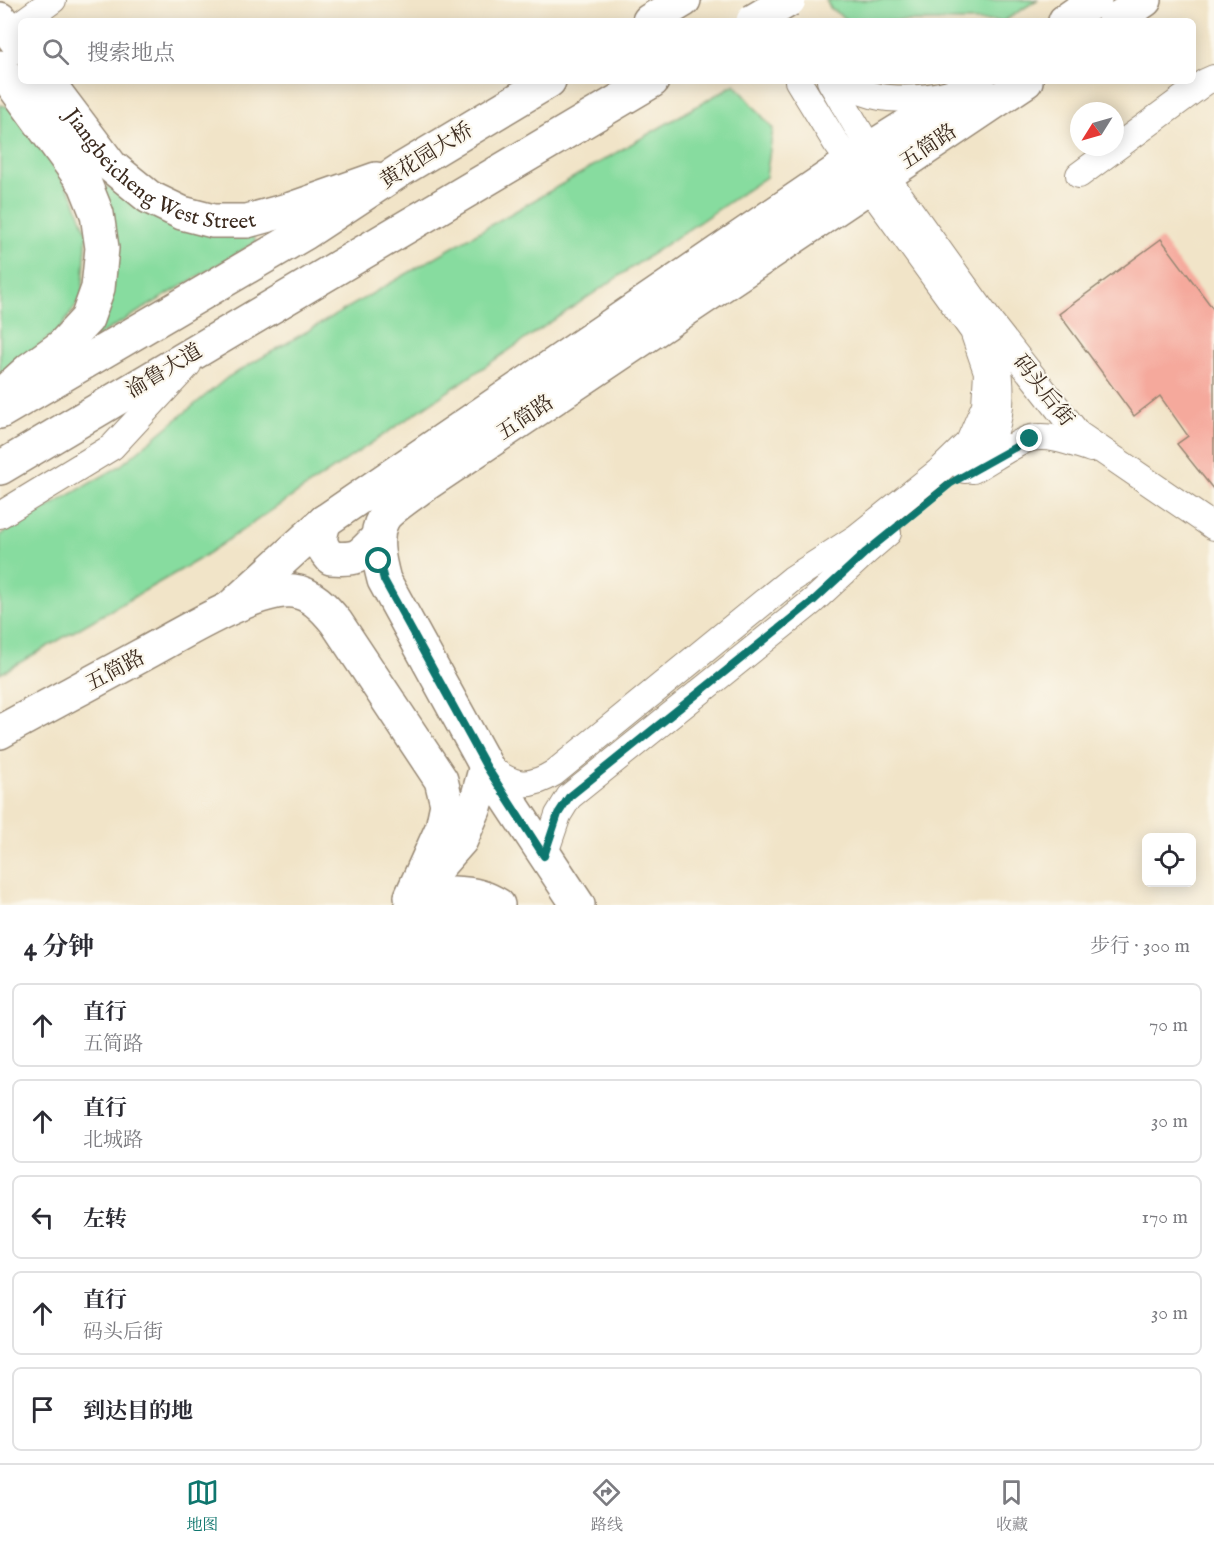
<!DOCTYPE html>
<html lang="zh">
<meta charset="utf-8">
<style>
body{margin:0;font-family:"IM FELL English","Noto Serif SC",serif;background:#f2f2f3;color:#2b2b33}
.controls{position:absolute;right:18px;bottom:18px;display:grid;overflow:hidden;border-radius:9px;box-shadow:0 3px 15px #0003}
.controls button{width:54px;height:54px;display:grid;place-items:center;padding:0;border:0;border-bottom:2px solid #e1e1e2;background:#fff;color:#2b2b33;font:30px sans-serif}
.compass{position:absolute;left:1070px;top:102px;width:54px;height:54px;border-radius:50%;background:#fff;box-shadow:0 3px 15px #0003;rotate:233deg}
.stop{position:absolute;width:18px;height:18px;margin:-14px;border:4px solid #0f766e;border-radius:50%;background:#fff}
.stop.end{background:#0f766e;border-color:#fff;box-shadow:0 2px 6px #0008}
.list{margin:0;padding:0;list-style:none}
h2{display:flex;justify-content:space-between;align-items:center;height:78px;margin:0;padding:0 24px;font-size:26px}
h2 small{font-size:20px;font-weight:400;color:#7c7c81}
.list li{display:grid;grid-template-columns:39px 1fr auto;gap:18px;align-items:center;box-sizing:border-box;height:84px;margin:0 12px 12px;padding:0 12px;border:2px solid #e1e1e2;border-radius:9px}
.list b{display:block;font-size:22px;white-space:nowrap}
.list p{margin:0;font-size:20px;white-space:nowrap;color:#7c7c81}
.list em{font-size:20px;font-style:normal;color:#7c7c81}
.icon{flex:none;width:33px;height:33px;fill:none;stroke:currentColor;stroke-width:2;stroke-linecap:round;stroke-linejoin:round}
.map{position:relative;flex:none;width:1214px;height:905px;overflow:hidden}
.search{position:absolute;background:#fff;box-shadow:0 3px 15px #0003;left:18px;right:18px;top:18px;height:66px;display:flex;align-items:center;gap:15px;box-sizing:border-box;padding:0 21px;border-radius:9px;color:#7c7c81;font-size:22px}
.sheet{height:558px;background:#fff}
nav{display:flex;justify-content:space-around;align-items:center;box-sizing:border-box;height:84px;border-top:2px solid #e1e1e2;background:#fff;font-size:16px;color:#7c7c81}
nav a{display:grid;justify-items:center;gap:3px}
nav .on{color:#0f766e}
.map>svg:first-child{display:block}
.green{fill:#87dc9f;stroke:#61835e;stroke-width:1.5}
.building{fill:#f5a99c}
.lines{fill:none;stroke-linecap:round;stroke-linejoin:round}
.minor-casing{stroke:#968773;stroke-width:28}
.major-casing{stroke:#968773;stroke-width:36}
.highway-casing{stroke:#968773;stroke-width:36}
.minor{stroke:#fff;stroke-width:26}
.major{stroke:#fff;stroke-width:33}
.highway{stroke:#fff;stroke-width:33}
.highway-bridge-casing{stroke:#968773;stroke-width:36;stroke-linecap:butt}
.highway-bridge{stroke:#fff;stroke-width:33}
.route{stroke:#0f766e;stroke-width:8}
.labels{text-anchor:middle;stroke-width:4.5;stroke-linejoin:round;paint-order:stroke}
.street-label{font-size:21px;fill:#3b2a1e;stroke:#fbf7ec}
</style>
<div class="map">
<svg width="1214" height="905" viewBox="0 0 1214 905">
<rect width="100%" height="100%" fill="#fbf7ec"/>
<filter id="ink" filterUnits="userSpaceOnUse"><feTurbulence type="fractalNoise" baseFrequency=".0167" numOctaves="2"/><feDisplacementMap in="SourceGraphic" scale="12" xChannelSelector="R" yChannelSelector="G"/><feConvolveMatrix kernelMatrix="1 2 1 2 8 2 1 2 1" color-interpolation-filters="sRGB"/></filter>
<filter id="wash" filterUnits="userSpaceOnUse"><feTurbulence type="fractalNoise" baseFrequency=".008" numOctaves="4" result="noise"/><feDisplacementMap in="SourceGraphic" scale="24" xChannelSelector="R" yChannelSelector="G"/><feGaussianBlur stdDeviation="1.35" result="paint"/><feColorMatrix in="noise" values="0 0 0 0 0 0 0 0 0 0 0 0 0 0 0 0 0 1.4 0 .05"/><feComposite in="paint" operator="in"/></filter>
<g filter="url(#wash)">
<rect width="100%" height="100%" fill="#f1e4c8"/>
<!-- green -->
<g class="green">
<path d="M 826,0 L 1037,0 L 1004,21 L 849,21 L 831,9 Z"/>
<path d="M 735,84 L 773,129 L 766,177 L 198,560 L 0,674 L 0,535 L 120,466 L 228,377 Z"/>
<path d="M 0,105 L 13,108 L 73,196 L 87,233 L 82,297 L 60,329 L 0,376 Z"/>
<path d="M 106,186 L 253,235 L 256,242 L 96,337 L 93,337 L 103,189 Z"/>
</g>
<g id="blocks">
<!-- building -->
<path class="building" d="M 1161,239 L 1214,310 L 1214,490 L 1177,444 L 1188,436 L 1160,396 L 1134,416 L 1059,314 Z"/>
</g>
</g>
<g filter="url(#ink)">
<use href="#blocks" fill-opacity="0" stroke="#968773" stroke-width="1.5"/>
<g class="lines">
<defs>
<g id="minor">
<path d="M 24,21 L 53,0"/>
<path d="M 830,81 L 885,175 L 989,320 C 998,355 1007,399 994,434 C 989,448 975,460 965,470"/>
<path d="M 846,81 C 870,105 923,100 953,92"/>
<path d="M 1079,175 L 1205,82 L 1214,78"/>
<path d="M 993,326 L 1078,434 L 1214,527"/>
<path d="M 973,470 C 986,463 1018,441 1031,438 C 1051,434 1072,443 1091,449"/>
<path d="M 0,515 L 112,447 L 188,365"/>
<path d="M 486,766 C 512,784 525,791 554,773 L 792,579 L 857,537 L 938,472 L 969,442 L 985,405 L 987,372 L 973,331 L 868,186 L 836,143 L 798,81"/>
<path d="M 544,856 L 558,815 L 569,797 L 813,601 L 866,552 L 888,533"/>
</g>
<g id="major">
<path d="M 0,19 L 21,47"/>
<path d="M 1065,21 L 1095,0"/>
<path d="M 1114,21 L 1145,0"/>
<path d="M 0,67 L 85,184 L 97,214 L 102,248 L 98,288 L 87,319 L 62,346 L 30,369 L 0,396"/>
<path id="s1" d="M 47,81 L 111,166 L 149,197 L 182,213 L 213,221 L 247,221 L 291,209 L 376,179"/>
<path d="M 325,521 C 319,538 318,544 331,558 C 359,560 359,557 378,537"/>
<path d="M 230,608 L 325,521 L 871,148 L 978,81"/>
<path d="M 0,732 C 47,706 95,681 142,655 C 176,637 256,587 293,591 C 311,593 325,608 336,622 L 441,780 L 447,804 L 442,828 L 411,897 C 440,893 473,888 498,905"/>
<path d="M 439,865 L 461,840 L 475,807 L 486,766"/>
<path d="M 578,905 L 486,766 L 384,580 C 379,561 373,537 383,519 C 388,510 411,495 420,488 L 1026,81"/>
</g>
<g id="highway">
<path d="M 649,21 L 684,0"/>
<path d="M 0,412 L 305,233 L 399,171 L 549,81"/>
<path d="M 0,468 L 652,81"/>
</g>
</defs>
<!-- minor casing -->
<use href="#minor" class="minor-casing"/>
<!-- major casing -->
<use href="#major" class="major-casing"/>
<!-- highway casing -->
<use href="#highway" class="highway-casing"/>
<!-- minor -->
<use href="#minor" class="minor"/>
<!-- major -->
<use href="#major" class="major"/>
<!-- highway -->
<use href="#highway" class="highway"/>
<defs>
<path id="highway-bridge" d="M 753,21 L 789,0"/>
</defs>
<!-- highway-bridge casing -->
<use href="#highway-bridge" class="highway-bridge-casing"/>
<!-- highway-bridge -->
<use href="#highway-bridge" class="highway-bridge"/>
</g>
</g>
<g class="lines" filter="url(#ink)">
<!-- route -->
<path class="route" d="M 379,561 L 384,580 L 486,766 L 544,856 L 558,814 L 569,797 L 813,601 L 866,552 L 951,483 L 1030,439"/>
</g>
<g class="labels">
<!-- street labels -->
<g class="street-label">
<text transform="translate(928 146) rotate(-34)" y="7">五简路</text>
<text transform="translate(426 155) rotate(-32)" y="7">黄花园大桥</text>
<text dy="7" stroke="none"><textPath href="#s1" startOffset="152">Jiangbeicheng West Street</textPath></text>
<text transform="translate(164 370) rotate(-31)" y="7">渝鲁大道</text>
<text transform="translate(1044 390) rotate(52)" y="7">码头后街</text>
<text transform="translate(525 417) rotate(-34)" y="7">五简路</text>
<text transform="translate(115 670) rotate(-28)" y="7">五简路</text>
</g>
</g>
</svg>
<div class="controls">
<button><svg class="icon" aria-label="locate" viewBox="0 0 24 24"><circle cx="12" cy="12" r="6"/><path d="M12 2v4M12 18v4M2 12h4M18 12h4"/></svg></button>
</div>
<svg class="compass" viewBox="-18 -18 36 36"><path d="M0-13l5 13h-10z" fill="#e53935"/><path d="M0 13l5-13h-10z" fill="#7c7c81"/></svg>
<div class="stop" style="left:379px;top:561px"></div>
<div class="stop end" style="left:1030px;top:439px"></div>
<div class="search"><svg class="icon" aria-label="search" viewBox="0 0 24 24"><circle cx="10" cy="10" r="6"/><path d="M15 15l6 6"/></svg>搜索地点</div>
</div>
<section class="sheet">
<h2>4 分钟<small>步行 · 300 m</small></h2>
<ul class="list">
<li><svg class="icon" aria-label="ahead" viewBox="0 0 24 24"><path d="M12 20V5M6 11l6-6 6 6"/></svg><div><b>直行</b><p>五简路</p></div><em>70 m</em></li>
<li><svg class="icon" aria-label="ahead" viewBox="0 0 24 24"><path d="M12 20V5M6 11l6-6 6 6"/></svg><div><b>直行</b><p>北城路</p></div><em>30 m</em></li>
<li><svg class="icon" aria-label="left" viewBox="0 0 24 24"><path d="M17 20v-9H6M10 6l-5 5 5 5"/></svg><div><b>左转</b></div><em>170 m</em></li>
<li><svg class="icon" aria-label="ahead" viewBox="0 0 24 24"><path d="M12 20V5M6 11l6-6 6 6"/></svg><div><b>直行</b><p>码头后街</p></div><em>30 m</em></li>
<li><svg class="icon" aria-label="arrive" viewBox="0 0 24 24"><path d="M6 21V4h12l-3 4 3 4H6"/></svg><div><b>到达目的地</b></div></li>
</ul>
</section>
<nav>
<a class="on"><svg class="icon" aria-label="map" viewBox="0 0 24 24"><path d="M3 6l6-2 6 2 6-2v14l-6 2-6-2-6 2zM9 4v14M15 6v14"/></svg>地图</a>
<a><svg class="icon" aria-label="directions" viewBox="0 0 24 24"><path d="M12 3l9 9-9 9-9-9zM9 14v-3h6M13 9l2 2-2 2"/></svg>路线</a>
<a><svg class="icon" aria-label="saved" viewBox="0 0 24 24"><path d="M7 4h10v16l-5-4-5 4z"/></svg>收藏</a>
</nav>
